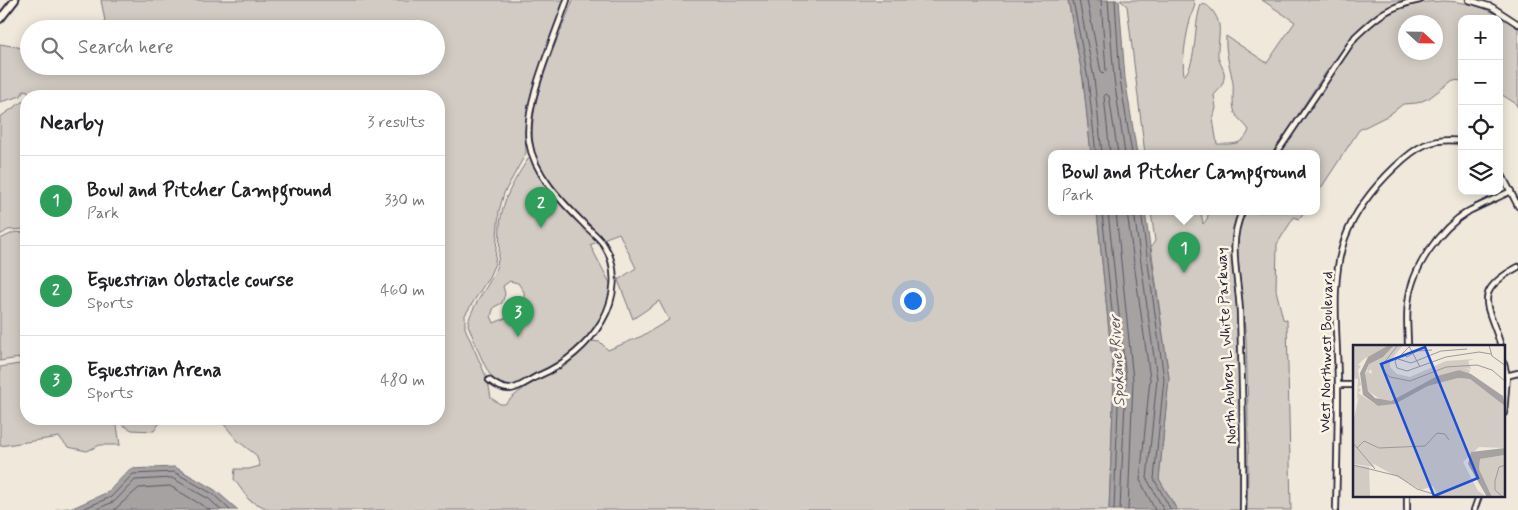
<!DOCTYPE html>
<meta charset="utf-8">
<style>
body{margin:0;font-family:Mynerve,sans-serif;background:#f2f2f2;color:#202124}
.controls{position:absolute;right:15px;top:15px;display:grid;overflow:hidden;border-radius:10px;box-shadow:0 2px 12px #0003}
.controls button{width:45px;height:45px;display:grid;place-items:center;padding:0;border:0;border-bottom:1px solid #e0e0e0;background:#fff;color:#202124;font:25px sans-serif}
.compass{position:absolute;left:1398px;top:15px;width:45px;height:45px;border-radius:50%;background:#fff;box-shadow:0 2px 12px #0003;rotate:112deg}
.you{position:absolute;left:912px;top:300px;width:18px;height:18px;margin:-12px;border:4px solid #fff;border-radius:50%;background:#1a73e8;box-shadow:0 0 0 8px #1a73e833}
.badge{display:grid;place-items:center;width:32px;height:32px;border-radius:50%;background:#1f6fb2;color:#fff;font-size:16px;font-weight:700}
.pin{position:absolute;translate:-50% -41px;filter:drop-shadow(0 1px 2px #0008)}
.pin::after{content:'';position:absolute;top:26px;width:18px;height:15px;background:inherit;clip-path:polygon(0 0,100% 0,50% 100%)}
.popup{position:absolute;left:1048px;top:150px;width:272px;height:65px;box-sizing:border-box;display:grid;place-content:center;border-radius:10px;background:#fff;filter:drop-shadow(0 1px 4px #0005);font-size:16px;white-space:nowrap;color:#757577}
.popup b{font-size:19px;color:#202124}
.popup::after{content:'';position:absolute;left:50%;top:100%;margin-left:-10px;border:10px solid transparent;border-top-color:#fff}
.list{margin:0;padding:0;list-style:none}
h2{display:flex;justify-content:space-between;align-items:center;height:65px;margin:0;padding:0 20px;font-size:21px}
h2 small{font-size:16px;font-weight:400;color:#757577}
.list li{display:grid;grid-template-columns:32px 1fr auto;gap:15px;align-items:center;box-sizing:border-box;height:90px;padding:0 20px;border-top:1px solid #e0e0e0}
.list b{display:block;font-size:19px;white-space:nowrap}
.list p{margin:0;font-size:16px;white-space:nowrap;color:#757577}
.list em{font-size:16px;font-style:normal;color:#757577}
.icon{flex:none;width:28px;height:28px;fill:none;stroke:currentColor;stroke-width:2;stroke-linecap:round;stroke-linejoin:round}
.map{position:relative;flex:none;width:1518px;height:510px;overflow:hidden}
.search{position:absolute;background:#fff;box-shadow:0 2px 12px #0003;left:20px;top:20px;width:425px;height:55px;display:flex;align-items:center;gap:12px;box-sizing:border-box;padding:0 18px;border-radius:28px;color:#757577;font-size:19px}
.panel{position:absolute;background:#fff;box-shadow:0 2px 12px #0003;left:20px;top:90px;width:425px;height:335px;border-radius:20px}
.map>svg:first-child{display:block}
.green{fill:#d1cbc3;stroke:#7a767f;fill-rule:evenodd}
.water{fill:#a6a2a2;stroke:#716f79}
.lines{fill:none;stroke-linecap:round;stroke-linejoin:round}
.shore{stroke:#575564;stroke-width:1}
.street-casing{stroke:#22223b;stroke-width:8}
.secondary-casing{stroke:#22223b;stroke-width:10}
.street{stroke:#fcf5e5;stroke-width:4.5}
.secondary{stroke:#fcf5e5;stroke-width:6}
.labels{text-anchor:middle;stroke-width:5;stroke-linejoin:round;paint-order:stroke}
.street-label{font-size:15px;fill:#22223b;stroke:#fcf5e5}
.water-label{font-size:16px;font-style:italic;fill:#575564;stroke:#fcf5e5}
.inset-road{fill:none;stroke:#9d999b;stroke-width:1}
.view{fill:#1d4ed8;fill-opacity:0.15;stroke:#1d4ed8;stroke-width:2.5}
.inset-edge{fill:none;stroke:#22223b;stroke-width:2.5}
</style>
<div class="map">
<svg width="1518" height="510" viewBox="0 0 1518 510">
<rect width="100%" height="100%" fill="#efe8db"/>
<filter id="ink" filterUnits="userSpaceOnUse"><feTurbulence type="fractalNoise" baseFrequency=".02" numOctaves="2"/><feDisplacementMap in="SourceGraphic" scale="10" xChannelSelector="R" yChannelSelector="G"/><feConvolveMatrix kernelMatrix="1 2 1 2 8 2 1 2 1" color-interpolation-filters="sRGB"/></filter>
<g filter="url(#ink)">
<!-- green -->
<g class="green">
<path d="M 101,0 L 565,0 L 528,107 L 525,131 L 526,153 L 504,193 L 499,211 L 495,263 L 489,277 L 465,315 L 465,328 L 488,381 L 491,398 L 500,404 L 505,404 C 525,385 535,382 558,369 C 570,362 580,349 591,341 L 600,342 L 608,350 L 642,336 L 669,320 L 659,301 L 633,319 L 618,280 L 636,268 L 619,233 L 603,239 C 580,214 546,187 535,153 C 522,111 558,40 573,0 L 1068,0 L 1083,79 L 1091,154 L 1052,154 L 1052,212 L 1097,212 L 1114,380 L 1109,510 L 270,510 L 249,500 L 234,479 L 235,469 L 249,469 L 260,466 L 256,455 L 238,441 L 222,422 L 208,425 L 187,419 L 439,419 L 439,96 L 29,96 L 28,91 L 24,90 L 21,96 L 0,102 L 0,44 L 29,49 L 29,66 L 436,66 L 436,29 L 99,29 L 105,21 Z"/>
<path d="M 1120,0 L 1193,0 L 1195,5 C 1188,21 1181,59 1184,76 C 1198,62 1193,24 1201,5 C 1206,4 1207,5 1211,9 C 1225,25 1217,37 1218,56 C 1219,64 1226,70 1224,78 C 1223,85 1219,90 1214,95 L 1216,108 L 1213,119 L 1217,144 C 1232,144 1243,146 1249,130 C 1245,123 1238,120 1235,113 C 1231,102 1235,89 1232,78 C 1229,62 1225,52 1226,36 L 1267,63 L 1295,22 L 1262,0 L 1405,0 C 1351,17 1304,108 1273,154 L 1145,154 L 1127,6 Z"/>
<path d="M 1445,1 C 1473,2 1496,11 1518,27 L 1518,108 L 1515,103 L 1499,93 L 1499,19 L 1462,19 L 1462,81 L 1453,80 L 1429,98 L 1417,103 L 1403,104 L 1389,115 L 1359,130 L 1317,194 L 1316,154 L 1280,154 C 1308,111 1348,34 1393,10 C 1409,2 1428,2 1445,1 ZM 1406,22 L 1436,22 L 1436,52 L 1406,52 Z"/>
<path d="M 26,99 L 26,229 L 8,230 L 0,235 L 0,117 Z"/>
<path d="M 528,159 L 531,159 C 545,192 573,216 597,242 L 590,245 L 611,285 C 611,316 584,346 560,362 C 551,368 542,371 533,376 C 522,382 510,391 497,383 C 486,375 474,339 468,325 C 469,310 488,287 495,271 C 501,256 499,241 500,225 C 502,199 514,181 528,159 ZM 510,281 L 518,283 L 524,292 L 525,310 L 494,323 L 491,316 L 494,307 L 502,303 L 505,294 L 503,286 Z"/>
<path d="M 1151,212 L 1201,212 L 1203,224 L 1207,219 L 1209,212 L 1240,212 C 1226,250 1237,272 1239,310 C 1241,377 1242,443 1241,510 L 1177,510 L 1159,479 L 1169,378 L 1151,247 L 1155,241 Z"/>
<path d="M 1245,212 L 1304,212 L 1299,219 L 1294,217 L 1277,244 L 1276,290 L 1283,319 L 1287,320 L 1291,510 L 1247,510 C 1249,454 1248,396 1246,339 C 1243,298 1228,251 1245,212 Z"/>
<path d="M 15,232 L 26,233 L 26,357 L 0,361 L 0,239 Z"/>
<path d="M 26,363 L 26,419 L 116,419 L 120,445 L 100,445 L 87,451 L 68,447 L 59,437 L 0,446 L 0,367 Z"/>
<path d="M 120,419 L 183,419 L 173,423 L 161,421 L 154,431 L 132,430 L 121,424 Z"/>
</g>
<!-- water -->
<g class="water">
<path d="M 1068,0 L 1119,0 L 1125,78 L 1137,154 L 1091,154 L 1083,79 Z"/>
<path d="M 1097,212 L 1145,212 L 1169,378 L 1159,479 L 1177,510 L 1109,510 L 1114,380 Z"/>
<path d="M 175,467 L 215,490 L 238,510 L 55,510 L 75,507 L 108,492 L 130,469 Z"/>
</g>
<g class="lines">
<!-- shore -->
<g class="shore">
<path d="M 1073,0 L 1088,79 L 1096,154"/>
<path d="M 1079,0 L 1094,78 L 1102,154"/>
<path d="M 1087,0 L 1101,72 L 1103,74 L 1106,71 L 1101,0"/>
<path d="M 1108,0 L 1114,79 L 1125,154"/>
<path d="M 1115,0 L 1120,79 L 1132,154"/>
<path d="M 1110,154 L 1104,96 L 1106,94 L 1109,96 L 1118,154"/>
<path d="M 1102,212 L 1119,380 L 1114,510"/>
<path d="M 1108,212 L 1126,380 L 1120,510"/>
<path d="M 1116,212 L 1133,380 L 1128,510"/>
<path d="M 1127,212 L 1150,379 L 1140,480 L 1155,510"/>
<path d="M 1134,212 L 1157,379 L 1147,479 L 1164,510"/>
<path d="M 1141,212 L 1164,379 L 1154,479 L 1171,510"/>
<path d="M 80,510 L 111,497 L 133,474 L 174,472 L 213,494 L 230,510"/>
<path d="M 95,510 L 115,501 L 135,480 L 172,478 L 209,499 L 221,510"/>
<path d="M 114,510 L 139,488 L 170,486 L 210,510"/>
</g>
<defs>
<g id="street">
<path d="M 1469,0 L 1492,7 L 1518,24"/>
<path d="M 1276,154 L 1355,37 C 1378,15 1389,6 1420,0"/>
<path d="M 1499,169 L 1518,206"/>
<path d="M 1242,212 C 1227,245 1239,278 1240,313 C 1242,378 1244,444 1243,510"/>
<path d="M 1408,346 C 1408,332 1406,318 1408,304 C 1411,269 1439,229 1469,211 C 1483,204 1497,198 1511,191"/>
<path d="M 1501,346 C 1489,305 1470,293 1518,267"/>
<path d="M 1504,364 L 1507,376 L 1504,413"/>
<path d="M 1506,376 L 1518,373"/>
<path d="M 489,380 C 512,398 518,385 540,375 C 564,365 589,344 602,321 C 615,299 619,268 604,245 C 599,237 589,230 583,223 C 561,201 534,174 529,142 C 523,105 555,37 567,0"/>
<path d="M 1338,385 L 1354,385"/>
<path d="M 1336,510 C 1337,468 1338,427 1338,385 C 1338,338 1329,283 1345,238 C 1355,211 1374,187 1395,167 C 1417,146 1431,137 1462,141"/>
<path d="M 1407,510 L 1407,496"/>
<path d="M 1474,510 L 1479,496"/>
</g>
<path id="secondary" d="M 0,19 L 15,0"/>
</defs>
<!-- street casing -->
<use href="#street" class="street-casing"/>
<!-- secondary casing -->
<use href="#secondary" class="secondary-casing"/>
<!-- street -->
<use href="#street" class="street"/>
<!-- secondary -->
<use href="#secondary" class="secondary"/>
</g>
</g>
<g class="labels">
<!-- street labels -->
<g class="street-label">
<text transform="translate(1226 346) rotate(-93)" y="5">North Aubrey L White Parkway</text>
<text transform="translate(1326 352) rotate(-89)" y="5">West Northwest Boulevard</text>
</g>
<!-- water labels -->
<g class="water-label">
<text transform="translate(1116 361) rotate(-93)" y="6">Spokane River</text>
</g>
</g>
<!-- overview -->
<g transform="translate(1353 345)">
<rect width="152" height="152" fill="#efe8db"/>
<path d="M 0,0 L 36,0 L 26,9 L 12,13 L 5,20 L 8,21 L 5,25 L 8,40 L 5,42 L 8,45 L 5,48 L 25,61 L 42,59 L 75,41 L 105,33 L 117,34 L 147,54 L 152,61 L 152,103 L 126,102 L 110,117 L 125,146 L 134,152 L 91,152 L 85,150 L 80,141 L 68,145 L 19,118 L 22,122 L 0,119 L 0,78 L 6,51 L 4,55 L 5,34 L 2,34 L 0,28 ZM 41,0 L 50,0 L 37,16 L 37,22 L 44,29 L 57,32 L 93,16 L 121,14 L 115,16 L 118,24 L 111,23 L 117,25 L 116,29 L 106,25 L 84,31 L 38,56 L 30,56 L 15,46 L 12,31 L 13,26 L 19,29 L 18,24 L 15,27 L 14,25 L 16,19 ZM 152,110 L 152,152 L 139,152 L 126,124 L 127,114 ZM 0,120 L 16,122 L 17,151 L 0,152 Z" fill="#d1cbc3"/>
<path d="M 36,0 L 41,0 L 30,12 L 16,19 L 12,28 L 15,46 L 22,53 L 38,56 L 84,31 L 106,25 L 118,29 L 150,51 L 152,61 L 117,34 L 105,33 L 75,41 L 42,59 L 25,61 L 10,50 L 7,28 L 15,12 ZM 152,103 L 152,110 L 127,114 L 126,124 L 139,152 L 134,152 L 115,119 L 118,107 Z" fill="#a6a2a2"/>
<path class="inset-road" d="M 45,0 L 30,19 L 31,27 L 37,32 L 57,36 L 93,22 L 124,20 L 139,25 L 153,37M 58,0 L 42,16 L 44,23 L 54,26 L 93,12 L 126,7 L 138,9M 136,0 L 139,11 L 153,21M 151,0 L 153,18M 56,1 L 67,22M 49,8 L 54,12 L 64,6 L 79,5M 45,14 L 58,18 L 88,6 L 114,4M 0,98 L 22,124M 4,103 L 11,96 L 26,103 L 72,101 L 84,88 L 92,89 L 96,95M 0,120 L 45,131 L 64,144 L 90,152M 150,152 L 142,145 L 142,136 L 146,122 L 153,120"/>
<path class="view" d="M 72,2 L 125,133 L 81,151 L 28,19 Z"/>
<rect width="152" height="152" class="inset-edge"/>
</g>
</svg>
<div class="controls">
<button>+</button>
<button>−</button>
<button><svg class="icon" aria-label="locate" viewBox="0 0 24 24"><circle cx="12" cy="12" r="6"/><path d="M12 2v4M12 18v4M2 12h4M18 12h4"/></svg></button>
<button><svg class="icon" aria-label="layers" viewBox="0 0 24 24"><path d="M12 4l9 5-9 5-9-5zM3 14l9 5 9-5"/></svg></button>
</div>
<svg class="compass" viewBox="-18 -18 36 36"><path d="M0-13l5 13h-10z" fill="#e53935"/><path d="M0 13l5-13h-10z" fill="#757577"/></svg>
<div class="you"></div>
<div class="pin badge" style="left:1184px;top:273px;background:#2e9e5b">1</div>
<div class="popup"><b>Bowl and Pitcher Campground</b>Park</div>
<div class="pin badge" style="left:541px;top:228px;background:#2e9e5b">2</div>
<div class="pin badge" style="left:518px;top:337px;background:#2e9e5b">3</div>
<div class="search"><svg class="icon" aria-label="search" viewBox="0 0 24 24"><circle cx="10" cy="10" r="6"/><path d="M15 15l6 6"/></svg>Search here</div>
<section class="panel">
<h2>Nearby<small>3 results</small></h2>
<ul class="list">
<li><span class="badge" style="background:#2e9e5b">1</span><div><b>Bowl and Pitcher Campground</b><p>Park</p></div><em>330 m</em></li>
<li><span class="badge" style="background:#2e9e5b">2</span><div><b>Equestrian Obstacle course</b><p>Sports</p></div><em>460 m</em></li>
<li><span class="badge" style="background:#2e9e5b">3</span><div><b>Equestrian Arena</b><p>Sports</p></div><em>480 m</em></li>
</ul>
</section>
</div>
